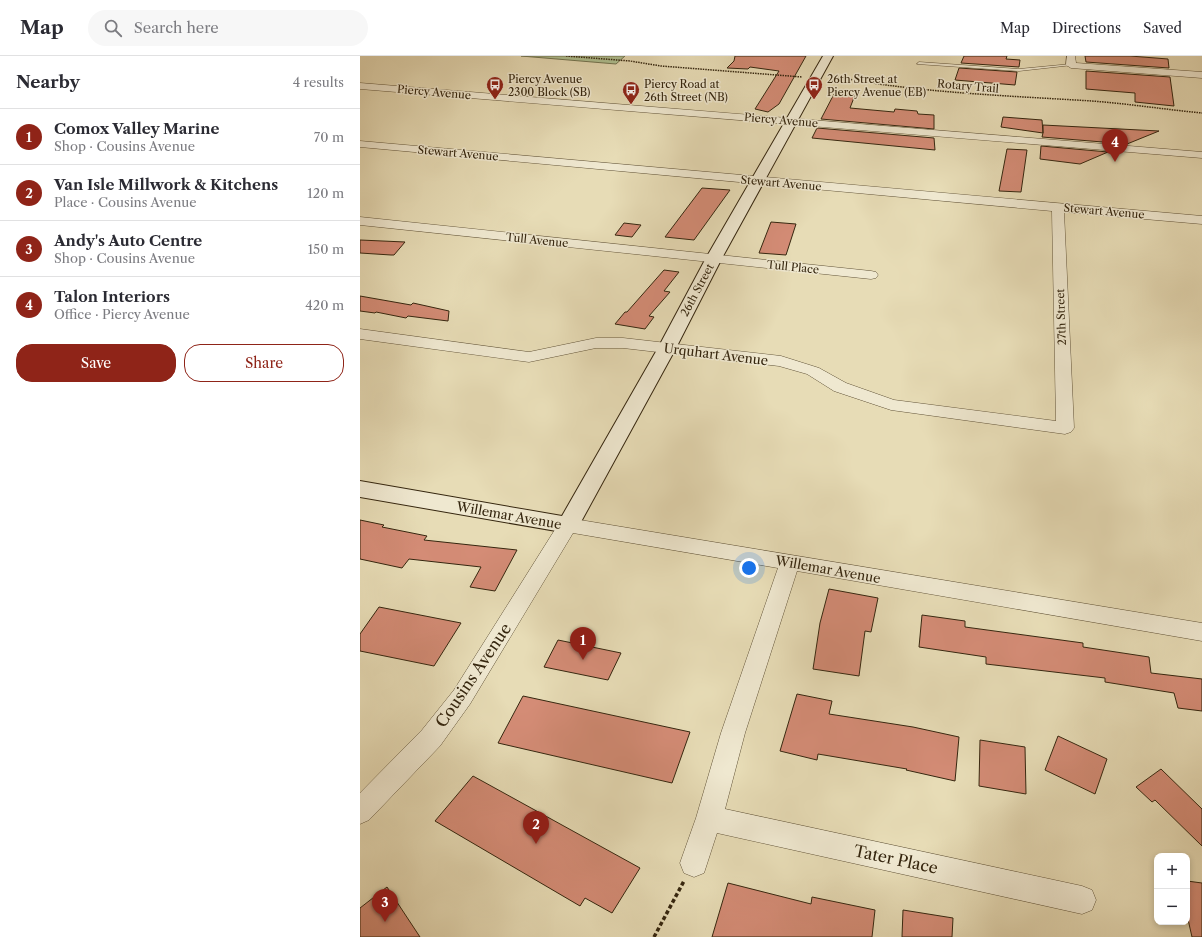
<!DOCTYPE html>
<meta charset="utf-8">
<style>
body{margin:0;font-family:"Libre Caslon Text",serif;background:#f7f7f7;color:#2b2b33}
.controls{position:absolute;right:12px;bottom:12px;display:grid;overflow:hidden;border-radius:8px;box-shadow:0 2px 6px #0003}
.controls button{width:36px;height:36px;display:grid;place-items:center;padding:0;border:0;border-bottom:1px solid #e1e1e2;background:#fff;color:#2b2b33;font:20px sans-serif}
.you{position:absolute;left:389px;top:512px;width:14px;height:14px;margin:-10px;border:3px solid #fff;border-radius:50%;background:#1a73e8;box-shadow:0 0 0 6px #1a73e833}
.badge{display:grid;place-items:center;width:26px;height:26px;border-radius:50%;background:#8f2418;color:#fff;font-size:13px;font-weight:700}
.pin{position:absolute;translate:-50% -33px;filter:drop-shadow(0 1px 2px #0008)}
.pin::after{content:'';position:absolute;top:21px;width:14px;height:12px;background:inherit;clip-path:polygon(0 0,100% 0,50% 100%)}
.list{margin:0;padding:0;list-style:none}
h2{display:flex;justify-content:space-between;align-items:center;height:52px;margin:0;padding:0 16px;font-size:17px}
h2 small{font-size:13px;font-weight:400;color:#7c7c81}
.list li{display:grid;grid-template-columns:26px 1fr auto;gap:12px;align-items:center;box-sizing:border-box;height:56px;padding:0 16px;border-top:1px solid #e1e1e2}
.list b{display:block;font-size:15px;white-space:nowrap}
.list p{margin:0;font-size:13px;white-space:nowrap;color:#7c7c81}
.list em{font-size:13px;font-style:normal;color:#7c7c81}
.actions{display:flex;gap:8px;padding:12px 16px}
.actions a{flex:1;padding:9px 0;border:1px solid #8f2418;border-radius:16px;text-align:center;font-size:14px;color:#8f2418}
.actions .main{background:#8f2418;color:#fff}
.icon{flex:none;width:22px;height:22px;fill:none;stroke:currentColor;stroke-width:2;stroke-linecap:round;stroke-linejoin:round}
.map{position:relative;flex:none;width:842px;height:881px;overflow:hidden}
header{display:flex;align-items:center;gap:24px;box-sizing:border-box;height:56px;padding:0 20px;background:#fff;border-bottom:1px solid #e1e1e2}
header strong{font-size:19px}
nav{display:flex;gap:22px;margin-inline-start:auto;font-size:14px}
.search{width:280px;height:36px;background:#f7f7f7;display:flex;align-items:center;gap:10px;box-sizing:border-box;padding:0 14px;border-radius:22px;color:#7c7c81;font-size:15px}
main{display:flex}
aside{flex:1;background:#fff}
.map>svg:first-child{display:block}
.green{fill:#afc293;stroke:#727451}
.building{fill:#d48c76;stroke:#35260f}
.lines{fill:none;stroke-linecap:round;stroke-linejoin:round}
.lane-casing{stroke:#625439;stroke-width:1}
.street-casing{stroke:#625439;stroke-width:1}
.secondary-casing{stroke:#35260f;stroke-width:2}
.path-far1{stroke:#35260f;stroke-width:1.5;stroke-dasharray:1.5 1;stroke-linecap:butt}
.path{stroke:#35260f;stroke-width:3.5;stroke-dasharray:4 2.5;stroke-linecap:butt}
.lane{fill:#efe8d0;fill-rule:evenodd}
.street{fill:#efe8d0;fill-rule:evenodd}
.secondary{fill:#efe8d0;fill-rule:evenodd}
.labels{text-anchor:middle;stroke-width:3;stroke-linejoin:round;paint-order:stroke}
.far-poi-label{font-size:11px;fill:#35260f;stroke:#efe8d0;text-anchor:start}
.far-street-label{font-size:11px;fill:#35260f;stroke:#efe8d0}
.street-label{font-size:13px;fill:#35260f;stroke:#efe8d0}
.near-street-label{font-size:16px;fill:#35260f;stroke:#efe8d0}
</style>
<header>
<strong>Map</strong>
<div class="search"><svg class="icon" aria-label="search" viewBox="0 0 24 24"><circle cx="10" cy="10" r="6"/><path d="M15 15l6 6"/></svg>Search here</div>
<nav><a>Map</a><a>Directions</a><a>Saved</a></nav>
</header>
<main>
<aside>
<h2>Nearby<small>4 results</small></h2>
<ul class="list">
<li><span class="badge">1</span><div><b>Comox Valley Marine</b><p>Shop · Cousins Avenue</p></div><em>70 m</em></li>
<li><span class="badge">2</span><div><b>Van Isle Millwork &amp; Kitchens</b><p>Place · Cousins Avenue</p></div><em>120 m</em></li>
<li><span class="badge">3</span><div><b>Andy's Auto Centre</b><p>Shop · Cousins Avenue</p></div><em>150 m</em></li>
<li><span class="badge">4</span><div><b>Talon Interiors</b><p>Office · Piercy Avenue</p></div><em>420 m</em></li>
</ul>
<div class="actions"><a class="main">Save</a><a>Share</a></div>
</aside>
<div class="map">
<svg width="842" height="881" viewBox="0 0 842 881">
<rect width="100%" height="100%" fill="#e7dcb6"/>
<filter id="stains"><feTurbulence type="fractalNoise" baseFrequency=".005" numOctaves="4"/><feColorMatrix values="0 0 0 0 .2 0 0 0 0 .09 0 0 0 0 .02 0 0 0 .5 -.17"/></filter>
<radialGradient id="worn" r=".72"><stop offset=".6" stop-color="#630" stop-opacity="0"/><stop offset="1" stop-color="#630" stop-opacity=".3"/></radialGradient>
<!-- green -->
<path class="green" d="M 161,0 L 265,0 L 256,8 Z"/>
<!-- building -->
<g class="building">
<path d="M 375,0 L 446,0 L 419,48 L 408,56 L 395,53 L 419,15 L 390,11 L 388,13 L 367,12 L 374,5 Z"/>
<path d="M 604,0 L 647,0 L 646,3 L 660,4 L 659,11 L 601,7 Z"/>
<path d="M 725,0 L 770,0 L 808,3 L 809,12 L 726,6 Z"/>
<path d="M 599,12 L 657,16 L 655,29 L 595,24 Z"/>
<path d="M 726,15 L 810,21 L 814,50 L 775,46 L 775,37 L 726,33 Z"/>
<path d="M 474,38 L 495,39 L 490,52 L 534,56 L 535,53 L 557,55 L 558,58 L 574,59 L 574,73 L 461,63 Z"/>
<path d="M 643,61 L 682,64 L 683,77 L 683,69 L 799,75 L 767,88 L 682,81 L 683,77 L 641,71 Z"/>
<path d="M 457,72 L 574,82 L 575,94 L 452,82 Z"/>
<path d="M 681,90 L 748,96 L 720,108 L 680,103 Z"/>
<path d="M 647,93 L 667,94 L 661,136 L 639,135 Z"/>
<path d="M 342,132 L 370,134 L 334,184 L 305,181 Z"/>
<path d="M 411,166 L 436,168 L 426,199 L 399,197 Z"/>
<path d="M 264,167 L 281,169 L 272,181 L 255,179 Z"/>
<path d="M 0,184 L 45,186 L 34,199 L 31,199 L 0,197 Z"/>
<path d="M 304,214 L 319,216 L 304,235 L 310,236 L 289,260 L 294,261 L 285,273 L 255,268 L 265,256 L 267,256 Z"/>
<path d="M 0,240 L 51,249 L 53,247 L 89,255 L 88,265 L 48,260 L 46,262 L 16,256 L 15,257 L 0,255 Z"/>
<path d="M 0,464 L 24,469 L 22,471 L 67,480 L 64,484 L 157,494 L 135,535 L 110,531 L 121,511 L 49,503 L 42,512 L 0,503 Z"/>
<path d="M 469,533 L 518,542 L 511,576 L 505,575 L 499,620 L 453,613 L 460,567 Z"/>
<path d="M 19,551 L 101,567 L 74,610 L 0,595 L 0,578 Z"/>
<path d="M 562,559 L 605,565 L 605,571 L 723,587 L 723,591 L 789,601 L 791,617 L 842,623 L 842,655 L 818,652 L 814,637 L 745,626 L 745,622 L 626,608 L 626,601 L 559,591 Z"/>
<path d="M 198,584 L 261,597 L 248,624 L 184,611 Z"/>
<path d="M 437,638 L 472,645 L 469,658 L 553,671 L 599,681 L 595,725 L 546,714 L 547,713 L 458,698 L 457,704 L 420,695 Z"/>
<path d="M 163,640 L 330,676 L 312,727 L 138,687 Z"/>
<path d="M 698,680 L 747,703 L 735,738 L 685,714 Z"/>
<path d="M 620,684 L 665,691 L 666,738 L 619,730 Z"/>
<path d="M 801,713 L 842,753 L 842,790 L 795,744 L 792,746 L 776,731 Z"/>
<path d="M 113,720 L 280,812 L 252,857 L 225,842 L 220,850 L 75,765 Z"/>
<path d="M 827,825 L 842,827 L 842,881 L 832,881 L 827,859 Z"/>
<path d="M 368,827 L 451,848 L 452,841 L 515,854 L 512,881 L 352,881 Z"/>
<path d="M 27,831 L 60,881 L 0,881 L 0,852 Z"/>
<path d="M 543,854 L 593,862 L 592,881 L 542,881 Z"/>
</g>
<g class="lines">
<defs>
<path id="lane" d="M 559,6 L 659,13 L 711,8 L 713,9 L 659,15 L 557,8 Z"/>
<g id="street">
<path d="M 707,0 L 715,0 L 716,7 L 842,16 L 842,22 L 711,12 L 706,9 Z"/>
<path d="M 0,27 L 842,96 L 842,102 L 0,33 Z"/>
<path d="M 0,85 L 842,160 L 842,168 L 704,156 L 714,372 L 711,376 L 705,378 L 531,354 L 474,335 L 447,318 L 419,310 L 263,292 L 236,292 L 169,306 L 0,283 L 0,273 L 169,296 L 236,282 L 263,282 L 421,300 L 459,312 L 486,327 L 534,344 L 696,365 L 692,155 L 0,91 Z"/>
<path d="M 0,161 L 511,215 L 516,216 L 518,219 L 516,222 L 511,223 L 0,169 Z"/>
<path d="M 208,462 L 842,567 L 842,585 L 437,515 L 385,677 L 365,753 L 722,830 L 732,834 L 736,844 L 732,854 L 722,858 L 357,777 L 344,817 L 334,821 L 324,817 L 320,807 L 336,762 L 361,677 L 418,512 L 213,477 L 110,648 L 80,690 L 9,764 L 0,768 L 0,737 L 62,674 L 94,634 L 201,464 Z"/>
</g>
<path id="secondary" d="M 463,0 L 473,0 L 362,202 L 316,292 L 216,475 L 208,477 L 0,441 L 0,425 L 202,460 L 298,292 L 346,202 Z"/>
</defs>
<!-- lane casing -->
<use href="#lane" class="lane-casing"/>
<!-- street casing -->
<use href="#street" class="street-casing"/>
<!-- secondary casing -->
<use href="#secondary" class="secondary-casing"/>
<!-- path-far1 -->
<g class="path-far1">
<path d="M 206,0 L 270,5 L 301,10 L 442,21"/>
<path d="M 471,20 C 553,36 633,39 715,44 C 758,46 800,53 842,57"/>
</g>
<!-- path -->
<path class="path" d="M 294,881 L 324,825"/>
<!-- lane -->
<use href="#lane" class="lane"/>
<!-- street -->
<use href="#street" class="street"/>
<!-- secondary -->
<use href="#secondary" class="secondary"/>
</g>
<!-- icons -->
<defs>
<symbol id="bus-pin" viewBox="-11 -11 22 30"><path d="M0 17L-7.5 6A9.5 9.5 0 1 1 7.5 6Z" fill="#8f2418" stroke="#efe8d0"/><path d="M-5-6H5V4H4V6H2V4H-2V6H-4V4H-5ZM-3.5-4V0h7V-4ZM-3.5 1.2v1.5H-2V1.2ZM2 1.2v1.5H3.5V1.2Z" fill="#fff"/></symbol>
</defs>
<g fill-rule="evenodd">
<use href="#bus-pin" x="125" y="19" width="20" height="27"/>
<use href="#bus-pin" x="444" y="19" width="20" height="27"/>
<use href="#bus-pin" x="261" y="24" width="20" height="27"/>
</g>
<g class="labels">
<!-- far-poi labels -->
<g class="far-poi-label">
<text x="148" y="27">Piercy Avenue<tspan x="148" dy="13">2300 Block (SB)</tspan></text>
<text x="467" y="27">26th Street at<tspan x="467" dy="13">Piercy Avenue (EB)</tspan></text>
<text x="284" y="32">Piercy Road at<tspan x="284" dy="13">26th Street (NB)</tspan></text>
</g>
<!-- far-street labels -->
<g class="far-street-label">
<text transform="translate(608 30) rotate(5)" y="4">Rotary Trail</text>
<text transform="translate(74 36) rotate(5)" y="4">Piercy Avenue</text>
<text transform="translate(421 64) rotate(5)" y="4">Piercy Avenue</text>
<text transform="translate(98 97) rotate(5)" y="4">Stewart Avenue</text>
<text transform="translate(421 127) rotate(5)" y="4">Stewart Avenue</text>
<text transform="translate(744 155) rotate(5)" y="4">Stewart Avenue</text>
<text transform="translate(177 184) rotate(6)" y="4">Tull Avenue</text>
<text transform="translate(433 211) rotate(6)" y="4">Tull Place</text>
<text transform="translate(337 234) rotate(-62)" y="4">26th Street</text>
<text transform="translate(701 261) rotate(-92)" y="4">27th Street</text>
</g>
<!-- street labels -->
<g class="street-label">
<text transform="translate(356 298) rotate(7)" y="5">Urquhart Avenue</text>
<text transform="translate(149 459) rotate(10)" y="5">Willemar Avenue</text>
<text transform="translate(468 513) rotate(10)" y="5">Willemar Avenue</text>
</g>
<!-- near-street labels -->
<g class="near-street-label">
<text transform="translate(113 619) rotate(-56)" y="6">Cousins Avenue</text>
<text transform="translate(536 803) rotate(12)" y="6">Tater Place</text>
</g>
</g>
<rect width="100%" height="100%" filter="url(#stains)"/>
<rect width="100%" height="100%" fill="url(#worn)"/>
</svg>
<div class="controls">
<button>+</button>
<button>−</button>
</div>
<div class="you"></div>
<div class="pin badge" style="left:223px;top:604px">1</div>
<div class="pin badge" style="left:176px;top:788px">2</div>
<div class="pin badge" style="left:25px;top:866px">3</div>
<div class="pin badge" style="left:755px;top:106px">4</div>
</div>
</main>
